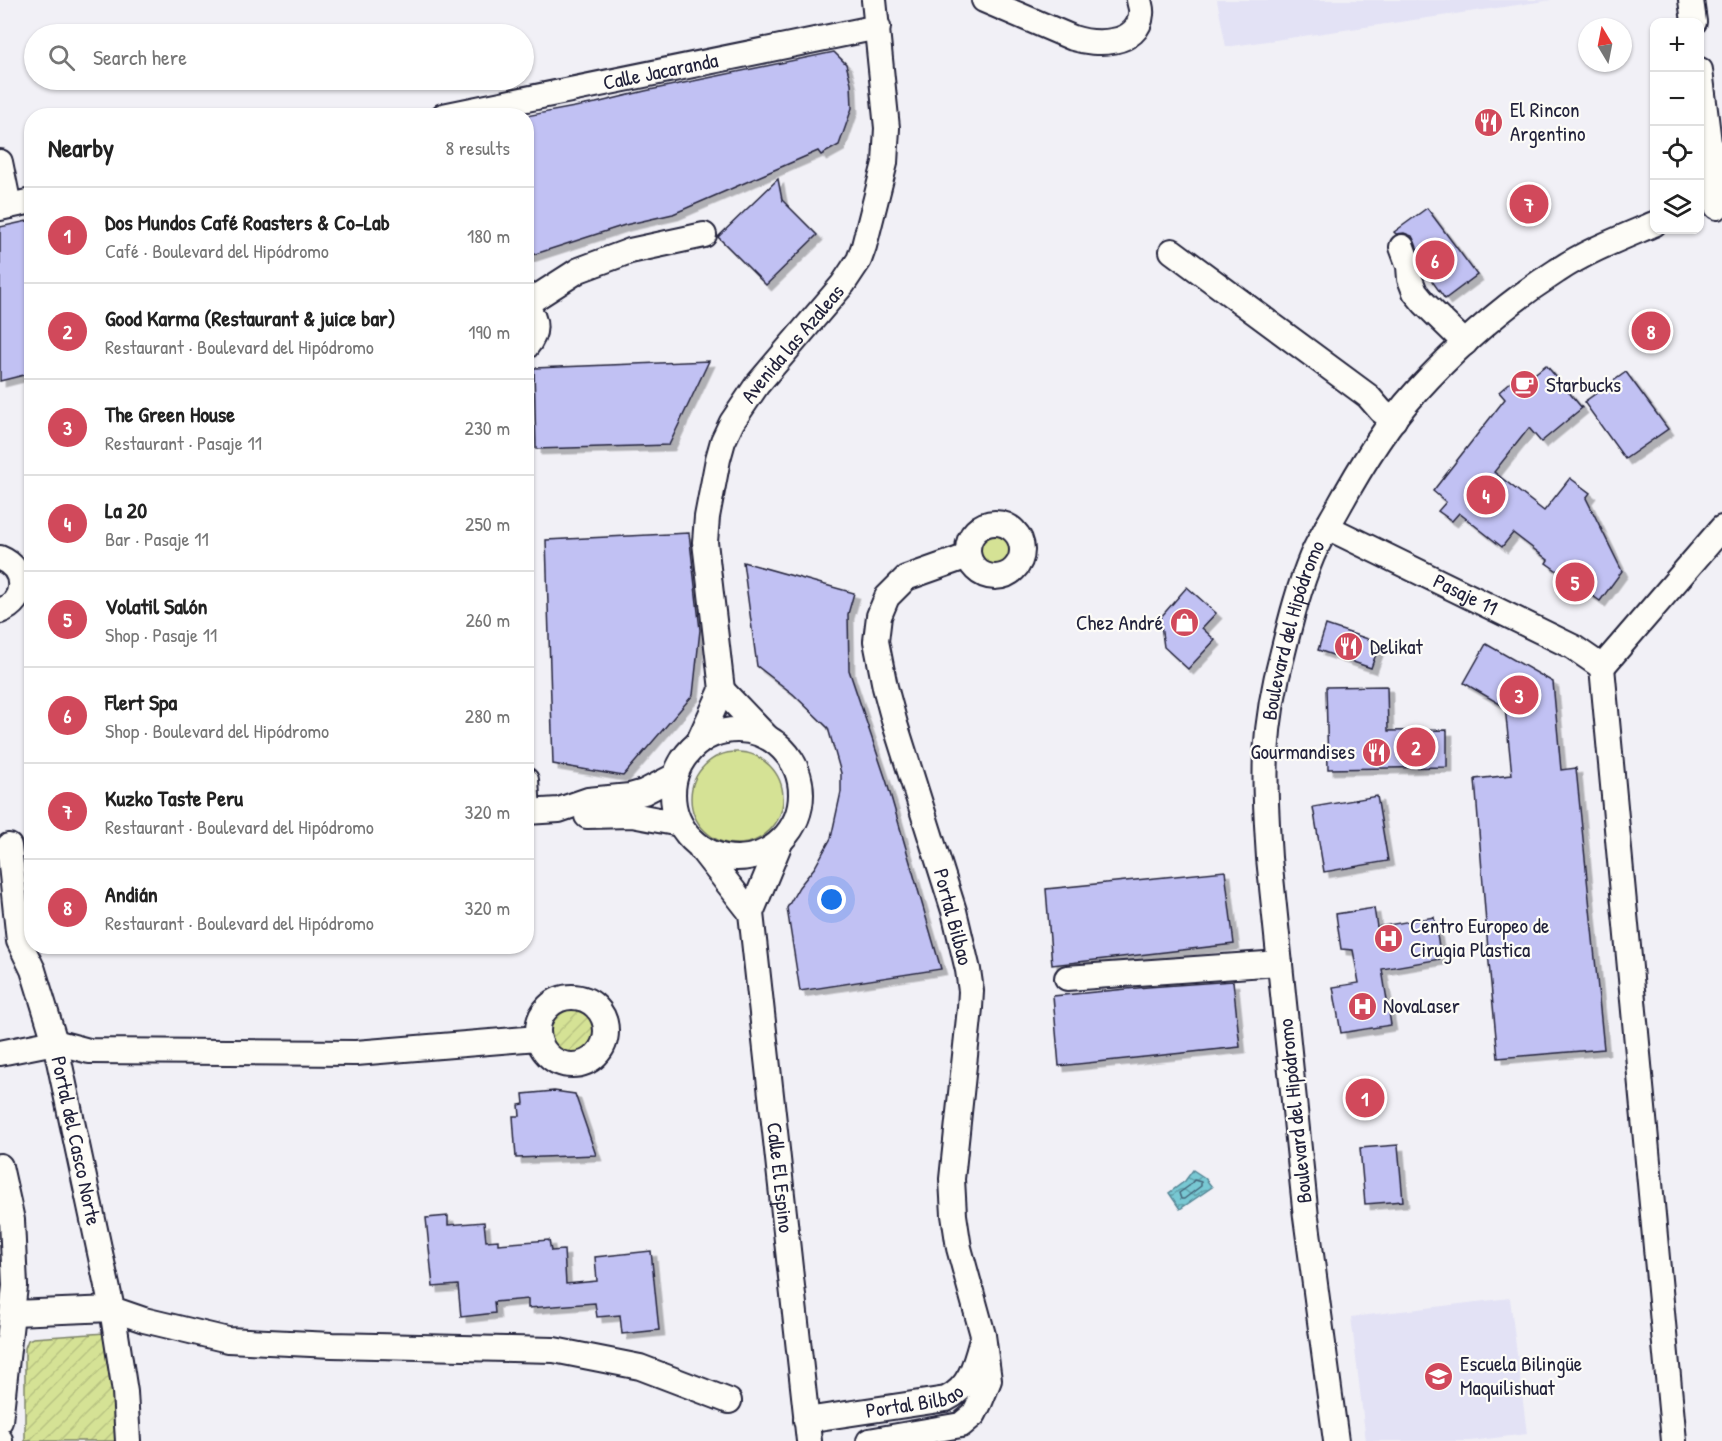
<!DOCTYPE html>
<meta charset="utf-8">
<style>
body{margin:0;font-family:"Patrick Hand",sans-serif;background:#f6f6f6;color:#222}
.controls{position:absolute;right:18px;top:18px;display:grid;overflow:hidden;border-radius:12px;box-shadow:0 2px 4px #0004}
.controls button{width:54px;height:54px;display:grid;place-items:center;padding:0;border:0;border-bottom:2px solid #e0e0e0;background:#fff;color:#222;font:30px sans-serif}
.compass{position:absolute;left:1578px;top:18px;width:54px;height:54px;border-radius:50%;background:#fff;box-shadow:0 2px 4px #0004;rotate:350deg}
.you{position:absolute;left:832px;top:900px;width:21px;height:21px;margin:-15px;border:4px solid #fff;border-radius:50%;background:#1a73e8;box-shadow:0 0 0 9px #1a73e833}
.badge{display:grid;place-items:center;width:39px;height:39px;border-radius:50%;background:#d1495b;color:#fff;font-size:20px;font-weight:700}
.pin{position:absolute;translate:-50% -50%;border:3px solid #fff;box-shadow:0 2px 6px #0006}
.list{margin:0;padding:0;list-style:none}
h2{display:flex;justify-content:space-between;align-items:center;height:78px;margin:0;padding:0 24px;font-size:26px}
h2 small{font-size:20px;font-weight:400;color:#767676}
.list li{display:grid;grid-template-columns:39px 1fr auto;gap:18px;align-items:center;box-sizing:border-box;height:96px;padding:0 24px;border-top:2px solid #e0e0e0}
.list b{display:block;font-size:22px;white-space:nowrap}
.list p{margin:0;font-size:20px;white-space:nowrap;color:#767676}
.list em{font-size:20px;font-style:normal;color:#767676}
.icon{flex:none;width:33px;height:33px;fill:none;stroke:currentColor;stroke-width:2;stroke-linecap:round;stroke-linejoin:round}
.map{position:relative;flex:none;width:1722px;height:1441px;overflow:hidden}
.search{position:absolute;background:#fff;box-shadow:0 2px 4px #0004;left:24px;top:24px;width:510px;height:66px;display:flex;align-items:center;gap:15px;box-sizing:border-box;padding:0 21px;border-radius:33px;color:#767676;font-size:22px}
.panel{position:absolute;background:#fff;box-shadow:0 2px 4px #0004;left:24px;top:108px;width:510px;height:846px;border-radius:24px}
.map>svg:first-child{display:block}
.built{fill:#e3e2f5}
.green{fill:#d5e295;stroke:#7c8268;stroke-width:1.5}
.garden{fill:url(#garden-furrows);stroke:#7c8268;stroke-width:1.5}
.water{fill:url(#water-waves);stroke:#568696;stroke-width:1.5}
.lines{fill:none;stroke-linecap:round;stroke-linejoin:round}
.shore{stroke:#446478;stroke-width:1.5}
.building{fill:#c1c1f3;stroke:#22223b;stroke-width:1.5;filter:url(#shadow)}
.minor-casing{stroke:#22223b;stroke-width:28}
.minor{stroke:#fdfcf7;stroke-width:24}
.labels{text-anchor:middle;stroke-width:4.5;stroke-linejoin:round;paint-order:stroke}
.street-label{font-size:21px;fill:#22223b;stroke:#fdfcf7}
.poi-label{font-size:21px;fill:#22223b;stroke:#fdfcf7;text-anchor:start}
</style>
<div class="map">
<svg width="1722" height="1441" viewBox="0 0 1722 1441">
<defs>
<pattern id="garden-furrows" width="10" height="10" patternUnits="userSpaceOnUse" patternTransform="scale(1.5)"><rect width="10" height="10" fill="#d5e295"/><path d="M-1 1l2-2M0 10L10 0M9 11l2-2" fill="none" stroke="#b7c281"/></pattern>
<pattern id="water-waves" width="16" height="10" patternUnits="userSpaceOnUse" patternTransform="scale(1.5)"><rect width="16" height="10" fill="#78c8d3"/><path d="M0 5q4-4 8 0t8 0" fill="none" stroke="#62a2ac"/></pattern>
<filter id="shadow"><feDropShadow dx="5.5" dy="5.5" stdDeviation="0" flood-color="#0004"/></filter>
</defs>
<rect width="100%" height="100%" fill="#f1f0f6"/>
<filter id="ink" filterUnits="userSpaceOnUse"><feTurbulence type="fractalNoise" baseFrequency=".0167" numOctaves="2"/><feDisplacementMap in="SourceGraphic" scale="12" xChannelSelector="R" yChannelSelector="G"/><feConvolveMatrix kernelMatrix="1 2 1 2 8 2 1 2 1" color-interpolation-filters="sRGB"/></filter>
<g filter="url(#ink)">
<!-- built -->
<g class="built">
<path d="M 1217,0 L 1552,0 L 1226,47 Z"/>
<path d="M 1510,1298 L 1527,1434 L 1470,1441 L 1366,1441 L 1351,1317 Z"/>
</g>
<!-- green -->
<g class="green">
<circle cx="995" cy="549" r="17"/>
<circle cx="737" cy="798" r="46"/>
</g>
<!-- garden -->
<g class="garden">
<circle cx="574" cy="1031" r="25"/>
<path d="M 105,1333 L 120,1441 L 25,1441 L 25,1348 L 28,1340 L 33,1338 Z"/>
</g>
<!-- water -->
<path class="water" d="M 1193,1170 L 1205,1178 L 1212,1187 L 1180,1209 L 1169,1193 L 1185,1181 Z"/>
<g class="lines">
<!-- shore -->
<path class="shore" d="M 1194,1180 L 1201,1182 L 1201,1186 L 1184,1199 L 1181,1199 L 1179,1193 L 1189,1186 Z"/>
</g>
<!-- building -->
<g class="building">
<path d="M 834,52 L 846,64 L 851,83 L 852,108 L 839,145 L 821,155 L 818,151 L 673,214 L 625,225 L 526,257 L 526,116 L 596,103 L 645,91 Z"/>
<path d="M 778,179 L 782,200 L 817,235 L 766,285 L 718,237 Z"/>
<path d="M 1427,208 L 1477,275 L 1445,299 L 1424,270 L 1422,261 L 1415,242 L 1412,236 L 1404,233 L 1396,234 L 1394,232 Z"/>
<path d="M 32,220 L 32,373 L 0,381 L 0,227 Z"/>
<path d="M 709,361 L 669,445 L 536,449 L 534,368 Z"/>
<path d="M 1546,365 L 1582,408 L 1541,442 L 1529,428 L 1494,472 L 1544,511 L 1570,478 L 1590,493 L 1586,498 L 1622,571 L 1600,601 L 1546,563 L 1548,560 L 1513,533 L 1502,547 L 1459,513 L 1452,521 L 1438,511 L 1446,502 L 1433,491 L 1505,399 L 1499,392 L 1522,372 L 1528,379 Z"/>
<path d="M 1626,372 L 1668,429 L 1625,459 L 1584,402 Z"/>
<path d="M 689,533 L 700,630 L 693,695 L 623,776 L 553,764 L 546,540 Z"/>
<path d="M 743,562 L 854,593 L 848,614 L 849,670 L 887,783 L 941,969 L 800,991 L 787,908 L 799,887 L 815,867 L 831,838 L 841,792 L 841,773 L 828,728 L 793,694 L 757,666 Z"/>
<path d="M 1187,587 L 1216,613 L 1202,628 L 1215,640 L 1188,669 L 1164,647 L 1160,618 Z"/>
<path d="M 1326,625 L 1380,643 L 1371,668 L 1318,650 Z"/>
<path d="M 1486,644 L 1553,682 L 1561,770 L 1576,768 L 1604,1049 L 1498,1058 L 1489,963 L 1475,779 L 1512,775 L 1505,707 L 1464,683 Z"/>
<path d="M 1387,686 L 1388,731 L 1447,730 L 1447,767 L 1328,769 L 1326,687 Z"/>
<path d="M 1377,796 L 1388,861 L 1324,872 L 1313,807 Z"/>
<path d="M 1225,871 L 1234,944 L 1052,965 L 1046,889 Z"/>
<path d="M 1374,908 L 1377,927 L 1434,917 L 1441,959 L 1382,969 L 1391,1025 L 1341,1033 L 1333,987 L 1359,983 L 1353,950 L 1341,949 L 1336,914 Z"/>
<path d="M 1233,981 L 1240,1047 L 1059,1066 L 1053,996 L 1148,987 Z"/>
<path d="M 554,1091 L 575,1094 L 596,1155 L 516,1158 L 513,1116 L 520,1116 L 519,1105 L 524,1104 L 523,1094 Z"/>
<path d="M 1398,1145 L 1403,1201 L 1365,1204 L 1360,1148 Z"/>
<path d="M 448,1216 L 448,1225 L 484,1222 L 486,1241 L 498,1240 L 498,1244 L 549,1240 L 551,1251 L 564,1250 L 566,1284 L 597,1281 L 595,1257 L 651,1251 L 659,1330 L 622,1334 L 620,1315 L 597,1317 L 595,1303 L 528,1308 L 528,1299 L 494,1302 L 495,1313 L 461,1317 L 458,1285 L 433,1287 L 426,1218 Z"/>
</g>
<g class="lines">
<defs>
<g id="minor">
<path d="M 984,0 L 1073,38 C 1095,45 1139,46 1141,14 C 1142,10 1140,5 1139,0"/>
<path d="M 1691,0 L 1694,22"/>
<path d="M 1700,70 L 1717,207"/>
<path id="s1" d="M 443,116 L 878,27"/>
<path d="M 0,162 L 9,206"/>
<path d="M 0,208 L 32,201"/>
<path d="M 1402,247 L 1409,266 L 1410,279 L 1415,292 L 1424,303 L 1465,343"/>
<path d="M 1172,251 L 1368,396 L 1381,411 L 1394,420"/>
<path d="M 526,304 L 579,270 L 630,251 L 704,235"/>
<path d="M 526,307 C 538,320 537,334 526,347"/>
<circle cx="995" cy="550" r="27"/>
<path id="s2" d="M 1327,527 L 1573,647 L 1602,667"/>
<path d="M 0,558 C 27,569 27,601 0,611"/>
<path d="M 1602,667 L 1674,1441"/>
<path d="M 1602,667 L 1722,528"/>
<path d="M 722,690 L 766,736"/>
<circle cx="737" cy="794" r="64"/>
<path id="s3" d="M 698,743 L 722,690 L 705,542 L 707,517 L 718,459 L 723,441 L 732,422 L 757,385 L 843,284 L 859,260 L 864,246 L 885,163 L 887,128 L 874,0"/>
<path d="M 526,780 L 528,812"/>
<path d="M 526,812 L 559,810 L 588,800 L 630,796 L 644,792 L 675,776"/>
<path d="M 587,816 L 632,815 L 680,824"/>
<path id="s4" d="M 780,843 L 751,913 L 809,1441"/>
<path id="s5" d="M 9,846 L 19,941 L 33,970 L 55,1042 L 112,1309 L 125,1392 L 128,1441"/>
<path d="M 701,849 L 751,913"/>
<path d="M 1067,978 L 1280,963"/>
<circle cx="572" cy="1031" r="34"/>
<path d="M 0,1053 L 55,1042 L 89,1051 L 356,1053 L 538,1038"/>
<path d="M 0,1166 L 12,1220 L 15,1286 L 0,1421"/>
<path d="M 13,1313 L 112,1309 L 144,1320 L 228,1340 L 332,1345 L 554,1350 L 640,1367 L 729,1401"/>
<path id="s6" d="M 806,1420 L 946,1399 C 969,1388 975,1366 981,1343"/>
<path d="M 0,1440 L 0,1441"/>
<path d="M 869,1441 L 961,1425 L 974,1414 L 980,1402 L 989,1380 L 983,1335 L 959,1248 L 954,1215 L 952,1179 L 970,1008 L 971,991 L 968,970 L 954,911 L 895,724 L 885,687 L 876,641 L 879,616 L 887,597 L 906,578 L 968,556"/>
<path id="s7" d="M 1336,1441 L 1306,1217 L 1269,858 C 1267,824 1264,789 1266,754 C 1268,720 1274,685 1283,652 C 1291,619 1299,587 1312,556 C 1319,540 1329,524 1338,508 C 1360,468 1385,426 1416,392 C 1457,347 1505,304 1557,271 C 1587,251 1621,238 1654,224"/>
</g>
</defs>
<!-- minor casing -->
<use href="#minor" class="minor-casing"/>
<!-- minor -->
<use href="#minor" class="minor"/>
</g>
</g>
<!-- icons -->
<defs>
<symbol id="restaurant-disc" viewBox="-11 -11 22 22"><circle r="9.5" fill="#d1495b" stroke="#fdfcf7"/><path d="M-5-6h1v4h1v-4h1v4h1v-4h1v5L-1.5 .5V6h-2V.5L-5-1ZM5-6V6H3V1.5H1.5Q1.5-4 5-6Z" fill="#fff"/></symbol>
<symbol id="cafe-disc" viewBox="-11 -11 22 22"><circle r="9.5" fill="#d1495b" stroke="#fdfcf7"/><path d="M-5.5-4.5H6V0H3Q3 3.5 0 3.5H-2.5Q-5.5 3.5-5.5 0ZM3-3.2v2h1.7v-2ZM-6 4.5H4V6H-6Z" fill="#fff"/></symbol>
<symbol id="shop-disc" viewBox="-11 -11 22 22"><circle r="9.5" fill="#d1495b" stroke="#fdfcf7"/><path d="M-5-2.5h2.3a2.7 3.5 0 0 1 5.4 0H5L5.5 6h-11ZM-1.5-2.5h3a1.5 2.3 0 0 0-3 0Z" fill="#fff"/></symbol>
<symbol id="hospital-disc" viewBox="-11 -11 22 22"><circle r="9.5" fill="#d1495b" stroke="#fdfcf7"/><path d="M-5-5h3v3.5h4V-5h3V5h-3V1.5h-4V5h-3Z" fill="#fff"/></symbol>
<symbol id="school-disc" viewBox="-11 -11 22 22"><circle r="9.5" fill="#d1495b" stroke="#fdfcf7"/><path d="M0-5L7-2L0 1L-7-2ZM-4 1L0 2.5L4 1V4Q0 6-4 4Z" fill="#fff"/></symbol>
</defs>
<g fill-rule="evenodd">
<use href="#restaurant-disc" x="1472" y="106" width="33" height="33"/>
<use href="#cafe-disc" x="1508" y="368" width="33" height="33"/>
<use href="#shop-disc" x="1168" y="606" width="33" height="33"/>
<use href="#restaurant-disc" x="1332" y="630" width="33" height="33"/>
<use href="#restaurant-disc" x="1360" y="736" width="33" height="33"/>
<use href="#hospital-disc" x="1372" y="922" width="33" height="33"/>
<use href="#hospital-disc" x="1346" y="990" width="33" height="33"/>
<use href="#school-disc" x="1422" y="1360" width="33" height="33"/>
</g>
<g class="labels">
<!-- street labels -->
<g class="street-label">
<text dy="7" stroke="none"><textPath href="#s1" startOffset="222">Calle Jacaranda</textPath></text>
<text dy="7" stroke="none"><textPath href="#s3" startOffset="430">Avenida las Azaleas</textPath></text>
<text dy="7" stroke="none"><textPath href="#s2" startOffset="154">Pasaje 11</textPath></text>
<text dy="7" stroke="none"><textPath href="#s7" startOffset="818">Boulevard del Hipódromo</textPath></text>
<text transform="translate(953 917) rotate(75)" y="7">Portal Bilbao</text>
<text transform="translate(1295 1111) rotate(-96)" y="7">Boulevard del Hipódromo</text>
<text dy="7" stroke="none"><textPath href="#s5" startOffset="304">Portal del Casco Norte</textPath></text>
<text dy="7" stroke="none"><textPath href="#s4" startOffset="342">Calle El Espino</textPath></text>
<text dy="7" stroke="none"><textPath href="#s6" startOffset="110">Portal Bilbao</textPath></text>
</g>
<!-- poi labels -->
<g class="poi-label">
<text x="1510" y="117">El Rincon<tspan x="1510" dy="24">Argentino</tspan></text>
<text x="1546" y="392">Starbucks</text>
<text x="1163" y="630" text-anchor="end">Chez André</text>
<text x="1370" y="654">Delikat</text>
<text x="1355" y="759" text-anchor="end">Gourmandises</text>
<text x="1410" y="933">Centro Europeo de<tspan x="1410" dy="24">Cirugia Plastica</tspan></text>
<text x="1383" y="1013">NovaLaser</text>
<text x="1460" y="1371">Escuela Bilingüe<tspan x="1460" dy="24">Maquilishuat</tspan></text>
</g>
</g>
</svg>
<div class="controls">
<button>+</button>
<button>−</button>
<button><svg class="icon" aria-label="locate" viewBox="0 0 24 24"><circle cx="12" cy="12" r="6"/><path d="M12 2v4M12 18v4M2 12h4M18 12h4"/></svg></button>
<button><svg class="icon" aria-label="layers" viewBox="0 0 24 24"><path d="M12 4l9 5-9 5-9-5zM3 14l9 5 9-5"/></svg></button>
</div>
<svg class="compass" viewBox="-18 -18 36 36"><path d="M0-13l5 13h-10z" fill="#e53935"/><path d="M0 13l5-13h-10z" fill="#767676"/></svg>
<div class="you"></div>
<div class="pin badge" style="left:1365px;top:1098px">1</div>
<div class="pin badge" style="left:1416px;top:747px">2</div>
<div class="pin badge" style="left:1519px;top:695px">3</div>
<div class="pin badge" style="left:1486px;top:495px">4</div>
<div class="pin badge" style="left:1575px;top:582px">5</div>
<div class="pin badge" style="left:1435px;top:260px">6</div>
<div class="pin badge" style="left:1529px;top:204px">7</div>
<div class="pin badge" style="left:1651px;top:331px">8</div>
<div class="search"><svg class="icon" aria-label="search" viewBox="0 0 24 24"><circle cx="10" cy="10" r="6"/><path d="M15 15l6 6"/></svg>Search here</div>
<section class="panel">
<h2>Nearby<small>8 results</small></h2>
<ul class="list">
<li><span class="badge">1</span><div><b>Dos Mundos Café Roasters &amp; Co-Lab</b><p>Café · Boulevard del Hipódromo</p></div><em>180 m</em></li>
<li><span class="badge">2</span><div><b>Good Karma (Restaurant &amp; juice bar)</b><p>Restaurant · Boulevard del Hipódromo</p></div><em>190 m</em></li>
<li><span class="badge">3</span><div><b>The Green House</b><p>Restaurant · Pasaje 11</p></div><em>230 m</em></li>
<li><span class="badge">4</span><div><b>La 20</b><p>Bar · Pasaje 11</p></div><em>250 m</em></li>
<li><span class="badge">5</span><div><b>Volatil Salón</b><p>Shop · Pasaje 11</p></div><em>260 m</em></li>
<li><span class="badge">6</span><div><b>Flert Spa</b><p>Shop · Boulevard del Hipódromo</p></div><em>280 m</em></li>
<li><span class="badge">7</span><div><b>Kuzko Taste Peru</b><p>Restaurant · Boulevard del Hipódromo</p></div><em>320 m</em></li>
<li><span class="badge">8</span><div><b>Andián</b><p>Restaurant · Boulevard del Hipódromo</p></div><em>320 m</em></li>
</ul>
</section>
</div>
